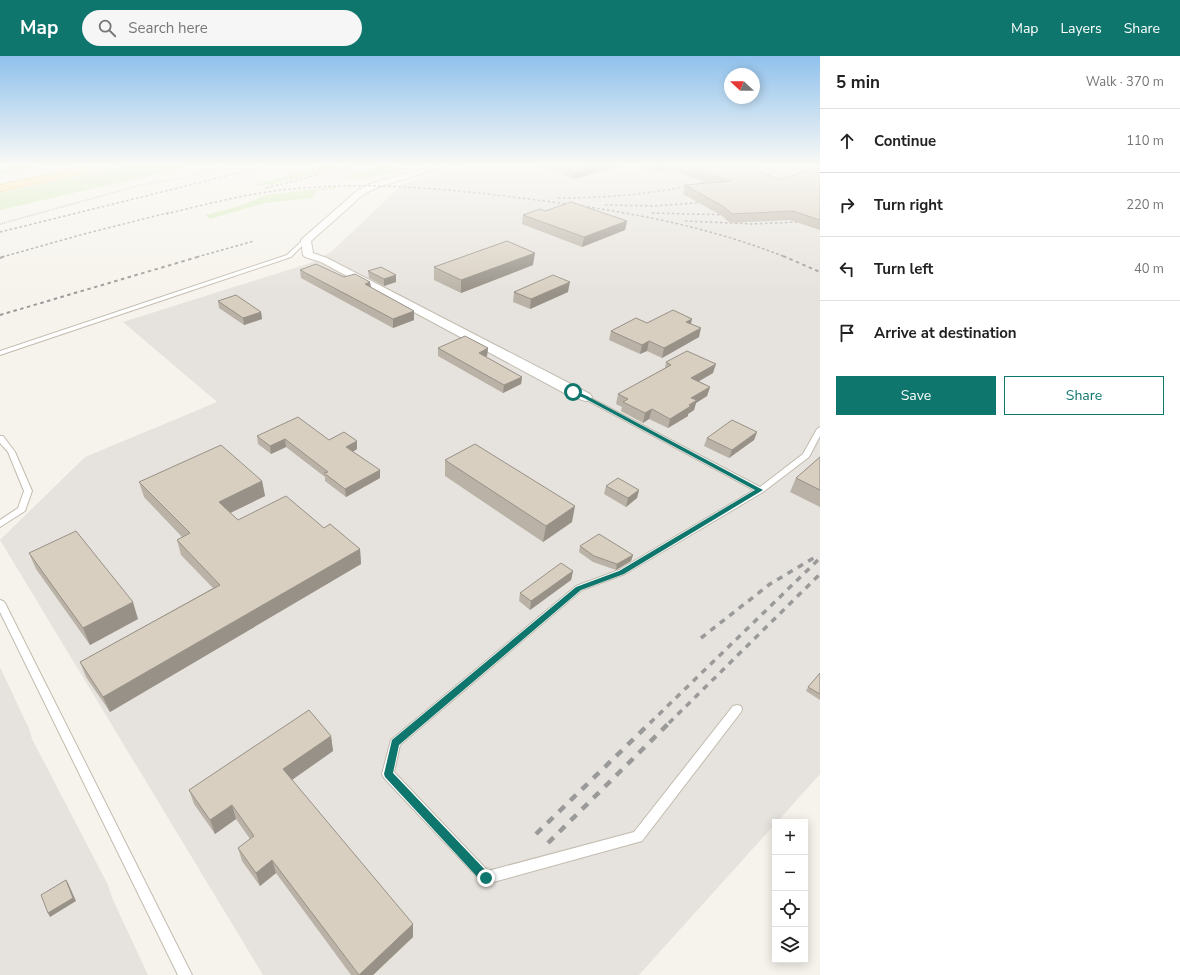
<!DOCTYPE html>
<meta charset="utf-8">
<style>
body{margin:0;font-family:"Nunito Sans",sans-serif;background:#f6f6f6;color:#222}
.controls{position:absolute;right:12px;bottom:12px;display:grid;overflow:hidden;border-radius:0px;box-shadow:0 2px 10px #0003}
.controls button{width:36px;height:36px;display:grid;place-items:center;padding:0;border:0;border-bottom:1px solid #e0e0e0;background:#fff;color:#222;font:20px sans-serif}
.compass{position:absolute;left:724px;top:12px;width:36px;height:36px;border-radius:50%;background:#fff;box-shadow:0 2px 10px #0003;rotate:292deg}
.stop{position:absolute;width:12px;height:12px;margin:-9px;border:3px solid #0f766e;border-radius:50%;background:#fff}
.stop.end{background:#0f766e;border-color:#fff;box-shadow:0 1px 4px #0008}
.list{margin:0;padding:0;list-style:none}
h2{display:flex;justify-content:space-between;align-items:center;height:52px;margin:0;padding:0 16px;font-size:17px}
h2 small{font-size:13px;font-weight:400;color:#767676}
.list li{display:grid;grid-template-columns:26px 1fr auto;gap:12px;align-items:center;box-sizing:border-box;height:64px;padding:0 16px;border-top:1px solid #e0e0e0}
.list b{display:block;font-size:15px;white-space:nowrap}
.list em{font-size:13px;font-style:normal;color:#767676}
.actions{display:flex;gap:8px;padding:12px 16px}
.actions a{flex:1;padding:9px 0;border:1px solid #0f766e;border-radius:0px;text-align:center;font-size:14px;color:#0f766e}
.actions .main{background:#0f766e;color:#fff}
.icon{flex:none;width:22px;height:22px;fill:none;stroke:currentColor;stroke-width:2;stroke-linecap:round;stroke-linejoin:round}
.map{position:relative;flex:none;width:820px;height:919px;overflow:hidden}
header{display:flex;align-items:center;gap:24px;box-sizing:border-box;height:56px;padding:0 20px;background:#0f766e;color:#fff}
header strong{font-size:19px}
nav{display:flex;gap:22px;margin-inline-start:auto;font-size:14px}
.search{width:280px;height:36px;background:#f6f6f6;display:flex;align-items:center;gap:10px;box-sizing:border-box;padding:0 14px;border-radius:22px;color:#767676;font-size:15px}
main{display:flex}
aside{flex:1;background:#fff}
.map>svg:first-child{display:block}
.industrial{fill:#e6e2dd}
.green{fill:#d2eab5}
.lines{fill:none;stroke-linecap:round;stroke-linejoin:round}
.lane-casing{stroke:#c2bbae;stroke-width:2}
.street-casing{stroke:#c2bbae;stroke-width:2}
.primary-casing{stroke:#e6c16a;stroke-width:2}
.path{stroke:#c4b79f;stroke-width:1.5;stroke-dasharray:1 1;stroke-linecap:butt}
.lane{fill:#fff;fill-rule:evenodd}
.street{fill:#fff;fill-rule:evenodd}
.primary{fill:#ffe39c;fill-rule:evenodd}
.rail-far3{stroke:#9a9a9a;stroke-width:1.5;stroke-dasharray:2.5 2.5;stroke-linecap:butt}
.rail-far2{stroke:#9a9a9a;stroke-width:2;stroke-dasharray:3.5 3.5;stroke-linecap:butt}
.rail-far1{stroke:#9a9a9a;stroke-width:3.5;stroke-dasharray:6 6;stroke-linecap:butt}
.rail{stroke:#9a9a9a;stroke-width:4.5;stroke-dasharray:8 8;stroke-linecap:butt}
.wall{fill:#bab2a6}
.shaded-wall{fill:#979187}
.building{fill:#d8cfc1;stroke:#979187}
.route{fill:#0f766e}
</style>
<header>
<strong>Map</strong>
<div class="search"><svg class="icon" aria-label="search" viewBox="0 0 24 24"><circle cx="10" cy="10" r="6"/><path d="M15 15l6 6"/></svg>Search here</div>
<nav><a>Map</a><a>Layers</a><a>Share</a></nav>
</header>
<main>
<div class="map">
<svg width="820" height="919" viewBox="0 0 820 919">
<rect width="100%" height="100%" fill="#f6f3ec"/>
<!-- industrial -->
<g class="industrial">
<path d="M 468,109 L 820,109 L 820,718 L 777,766 L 775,766 L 775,768 L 639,919 L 263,919 L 0,484 L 85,401 L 217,346 L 123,266 L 310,207 L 331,196 L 403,128 Z"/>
<path d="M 0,611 L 30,675 L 32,683 L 108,829 L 113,844 L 148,919 L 0,919 Z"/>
</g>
<!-- green -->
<g class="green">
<path d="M 12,109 L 47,109 L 0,119 L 0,112 Z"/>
<path d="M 132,109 L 196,109 L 0,154 L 0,137 Z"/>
<path d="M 326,109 L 348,109 L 270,129 L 254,129 Z"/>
<path d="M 385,109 L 404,113 C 383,119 363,125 342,121 Z"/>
<path d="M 335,131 L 335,133 L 316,135 L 312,142 L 265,147 L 210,163 L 205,159 L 237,151 L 266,139 Z"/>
</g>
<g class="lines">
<defs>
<g id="lane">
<path d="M 304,183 L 308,184 L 291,201 L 0,299 L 0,295 L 287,199 Z"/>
<path d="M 585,339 L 760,431 L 803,398 L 817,373 L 820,371 L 820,380 L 809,401 L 763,436 L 625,518 L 582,534 L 400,689 L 394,716 L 488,815 L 634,776 L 733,650 L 737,649 L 741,650 L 742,653 L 741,656 L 642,785 L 486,828 L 482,826 L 384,722 L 382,718 L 391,684 L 576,530 L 619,514 L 754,434 L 583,342 L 583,340 Z"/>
<path d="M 0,380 L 3,380 L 15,396 L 32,435 L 25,455 L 0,471 L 0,464 L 18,452 L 24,435 L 8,396 L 0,387 Z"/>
<path d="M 0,544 L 3,545 L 5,547 L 192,919 L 178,919 L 0,556 Z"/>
</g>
<path id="street" d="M 435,109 L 449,109 L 379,131 L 364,138 L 311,185 L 313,197 L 327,202 L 590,338 L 592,341 L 590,344 L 585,345 L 568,339 L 321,206 L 305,201 L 303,199 L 301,184 L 303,182 L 358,134 L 373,127 Z"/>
<path id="primary" d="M 91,109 L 112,109 L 107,112 L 0,135 L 0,129 Z"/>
</defs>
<!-- lane casing -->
<use href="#lane" class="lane-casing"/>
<!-- street casing -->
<use href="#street" class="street-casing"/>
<!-- primary casing -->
<use href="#primary" class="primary-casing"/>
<!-- path -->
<path class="path" d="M 0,168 L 141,129 L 177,123 L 231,109"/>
<!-- lane -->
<use href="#lane" class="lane"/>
<!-- street -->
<use href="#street" class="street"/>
<!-- primary -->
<use href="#primary" class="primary"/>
<!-- rail-far3 -->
<g class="rail-far3">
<path d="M 739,117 L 764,109"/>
<path d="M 266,132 L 357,109"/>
<path d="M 558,142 C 613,142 665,137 718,123"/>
<path d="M 605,149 L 654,150 L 708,146"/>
<path d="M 652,157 L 730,159"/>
<path d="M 166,158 C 211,147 257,135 303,132 C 376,126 448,133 521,142 C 612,153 700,167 785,201"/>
<path d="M 685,165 L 752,168 L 820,165"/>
<path d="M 0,176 L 271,109"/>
<path d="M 2,201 L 84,178 L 171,156"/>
<path d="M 197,201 L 254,185"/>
</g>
<!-- rail-far2 -->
<g class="rail-far2">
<path d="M 783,200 L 820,216"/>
<path d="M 0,202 L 5,200"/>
<path d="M 0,259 L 201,200"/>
</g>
<!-- rail-far1 -->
<g class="rail-far1">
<path d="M 701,582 L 770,528 L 817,500"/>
<path d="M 650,667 L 820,502"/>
<path d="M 669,667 L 820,518"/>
</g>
<!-- rail -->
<g class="rail">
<path d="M 536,778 L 651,666"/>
<path d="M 548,787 L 670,666"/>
</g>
</g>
<!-- wall -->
<g class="wall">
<path d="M 541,109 L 625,109 L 574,123 L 541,111 Z"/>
<path d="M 634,109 L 747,109 L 746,110 L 745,113 L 781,123 L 820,111 L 820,174 L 790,164 L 730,167 L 722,160 L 683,138 L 685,129 L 708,127 L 666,113 L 655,116 Z"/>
<path d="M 545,155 L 627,165 L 625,174 L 582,191 L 522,168 L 523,159 Z"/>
<path d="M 533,209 L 461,237 L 434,224 L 434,211 Z"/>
<path d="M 300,214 L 370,226 L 371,231 L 414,264 L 393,272 L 301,222 Z"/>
<path d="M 368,215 L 396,226 L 384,230 L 369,222 Z"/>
<path d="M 514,236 L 568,236 L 530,253 L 513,246 Z"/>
<path d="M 218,245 L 261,256 L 262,263 L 244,269 L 219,252 Z"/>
<path d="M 647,267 L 691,268 L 699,281 L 662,302 L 647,295 L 640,298 L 609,284 L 611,275 Z"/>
<path d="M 438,292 L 488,292 L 487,300 L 486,301 L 522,321 L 521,328 L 503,337 L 438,300 Z"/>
<path d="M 666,306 L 713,317 L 699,325 L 710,331 L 707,340 L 696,347 L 694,354 L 688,358 L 688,360 L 668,372 L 649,363 L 643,367 L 621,355 L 622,351 L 616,348 L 618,338 L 665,312 Z"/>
<path d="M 757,376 L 754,384 L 729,402 L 704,390 L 707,382 Z"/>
<path d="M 257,380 L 329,384 L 357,393 L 353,396 L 380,422 L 346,441 L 325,425 L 325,421 L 286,391 L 271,398 L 258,388 Z"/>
<path d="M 820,401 L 820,451 L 790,436 L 796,422 Z"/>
<path d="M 445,404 L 572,466 L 543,486 L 445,420 Z"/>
<path d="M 262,425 L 265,440 L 230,457 L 238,464 L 324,472 L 360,493 L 361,508 L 110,656 L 86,621 L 80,606 L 213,532 L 181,499 L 177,484 L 182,481 L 144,441 L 139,426 Z"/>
<path d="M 606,430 L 639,434 L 637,442 L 626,451 L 604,438 Z"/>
<path d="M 580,490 L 633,499 L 631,505 L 616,514 L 593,506 L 579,496 Z"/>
<path d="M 29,497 L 138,563 L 90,589 L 36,513 Z"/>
<path d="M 573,515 L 571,524 L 530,554 L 519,545 L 520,537 Z"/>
<path d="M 820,617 L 820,644 L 806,635 L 808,631 Z"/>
<path d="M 331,680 L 333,695 L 292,724 L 413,881 L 373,919 L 351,919 L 276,817 L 260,830 L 242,805 L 238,792 L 250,783 L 236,763 L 215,778 L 194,748 L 189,734 Z"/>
</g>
<!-- shaded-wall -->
<g class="shaded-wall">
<path d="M 595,109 L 625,109 L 574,123 L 575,115 Z"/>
<path d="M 657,109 L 667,109 L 666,113 L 655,116 Z"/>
<path d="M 737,109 L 747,109 L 746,110 L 745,115 L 733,118 Z"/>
<path d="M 627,165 L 625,174 L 582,191 L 584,181 Z"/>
<path d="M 535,197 L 533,209 L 461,237 L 461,224 Z"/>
<path d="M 396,219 L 396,226 L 384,230 L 384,223 Z"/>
<path d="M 370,226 L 371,234 L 365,228 Z"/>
<path d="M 570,226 L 568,236 L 530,253 L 531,243 Z"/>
<path d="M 414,255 L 414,264 L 393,272 L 393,263 Z"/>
<path d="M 261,256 L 262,263 L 244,269 L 243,262 Z"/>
<path d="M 692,263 L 690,272 L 686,266 Z"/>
<path d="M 701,272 L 699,281 L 662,302 L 664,292 Z"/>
<path d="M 649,285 L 647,295 L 640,298 L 642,289 Z"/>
<path d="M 488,292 L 487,300 L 478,304 L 479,297 Z"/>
<path d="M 716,308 L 713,317 L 689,331 L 691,322 Z"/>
<path d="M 522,321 L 521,328 L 503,337 L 504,329 Z"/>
<path d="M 710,331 L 707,340 L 696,347 L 694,354 L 688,358 L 688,360 L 668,372 L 670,363 L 691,342 Z"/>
<path d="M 652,353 L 649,363 L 643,367 L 645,357 Z"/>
<path d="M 757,376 L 754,384 L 729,402 L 732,394 Z"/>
<path d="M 285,383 L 286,391 L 271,398 L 270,390 Z"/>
<path d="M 357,385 L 357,393 L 347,399 L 346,391 Z"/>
<path d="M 380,414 L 380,422 L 346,441 L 345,433 Z"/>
<path d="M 262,425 L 265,440 L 222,461 L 219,446 Z"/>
<path d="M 639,434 L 637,442 L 626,451 L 628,442 Z"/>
<path d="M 575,450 L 572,466 L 543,486 L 546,470 Z"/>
<path d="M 360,493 L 361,508 L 110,656 L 103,641 Z"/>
<path d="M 633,499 L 631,505 L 616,514 L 617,508 Z"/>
<path d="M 573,515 L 571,524 L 530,554 L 531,545 Z"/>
<path d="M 133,546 L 138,563 L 90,589 L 83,572 Z"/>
<path d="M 331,680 L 333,695 L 286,728 L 283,713 Z"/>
<path d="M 232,749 L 236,763 L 215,778 L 210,764 Z"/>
<path d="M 272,804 L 276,817 L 260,830 L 256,817 Z"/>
<path d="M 66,824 L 68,827 L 76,845 L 50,861 L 48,857 Z"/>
<path d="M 413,868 L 413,881 L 373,919 L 359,919 Z"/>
</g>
<!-- building -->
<g class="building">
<path d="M 560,109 L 595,109 L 575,115 Z"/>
<path d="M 681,109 L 737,109 L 736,110 L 781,123 L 820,111 L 820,164 L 793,155 L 732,158 L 724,151 L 685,129 L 731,125 Z"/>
<path d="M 571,146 L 627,165 L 584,181 L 523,159 L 540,153 L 545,155 Z"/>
<path d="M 507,185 L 535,197 L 461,224 L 434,211 Z"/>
<path d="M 316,208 L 344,221 L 355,218 L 370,226 L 365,228 L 414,255 L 393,263 L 300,214 Z"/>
<path d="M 381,211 L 396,219 L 384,223 L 368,215 Z"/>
<path d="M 553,219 L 570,226 L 531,243 L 514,236 Z"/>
<path d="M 236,239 L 261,256 L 243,262 L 218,245 Z"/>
<path d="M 673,254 L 692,263 L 686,266 L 701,272 L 664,292 L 649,285 L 642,289 L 611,275 L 636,262 L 647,267 Z"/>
<path d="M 465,280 L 488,292 L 479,297 L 522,321 L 504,329 L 438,292 Z"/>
<path d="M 687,295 L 716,308 L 691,322 L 710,331 L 691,342 L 697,344 L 689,349 L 691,350 L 670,363 L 652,353 L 645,357 L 623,346 L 628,343 L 618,338 L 671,309 L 666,306 Z"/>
<path d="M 298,361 L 329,384 L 344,376 L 357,385 L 346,391 L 380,414 L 345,433 L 324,417 L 328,416 L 285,383 L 270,390 L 257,380 Z"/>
<path d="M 732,364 L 757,376 L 732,394 L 707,382 Z"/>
<path d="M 475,388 L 575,450 L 546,470 L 445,404 Z"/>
<path d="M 221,389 L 262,425 L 219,446 L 238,464 L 286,440 L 324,472 L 330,468 L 360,493 L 103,641 L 80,606 L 220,529 L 177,484 L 190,477 L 139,426 Z"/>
<path d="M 820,401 L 820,434 L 796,422 Z"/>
<path d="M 618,422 L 639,434 L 628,442 L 606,430 Z"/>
<path d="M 76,475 L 133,546 L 83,572 L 29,497 Z"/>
<path d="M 599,478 L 633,499 L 617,508 L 594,500 L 580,490 Z"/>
<path d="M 561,507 L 573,515 L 531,545 L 520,537 Z"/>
<path d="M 820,617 L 820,638 L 808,631 Z"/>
<path d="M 309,654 L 331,680 L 283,713 L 413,868 L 359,919 L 272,804 L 256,817 L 238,792 L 254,780 L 232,749 L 210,764 L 189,734 Z"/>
<path d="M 66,824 L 73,842 L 48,857 L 41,839 Z"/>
</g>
<!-- sky -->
<linearGradient id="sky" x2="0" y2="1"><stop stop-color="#8fc1ec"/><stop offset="0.46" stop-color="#fbfaf6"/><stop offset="1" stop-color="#fbfaf6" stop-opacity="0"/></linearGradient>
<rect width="820" height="238" fill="url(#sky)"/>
<!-- route -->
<path class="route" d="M 573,334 L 587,340 L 763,434 L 624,518 L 581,534 L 399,689 L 393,717 L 490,819 L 491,822 L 490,826 L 486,827 L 482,826 L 385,721 L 384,718 L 392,684 L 576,531 L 619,515 L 755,434 L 584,342 L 571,337 L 570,336 Z"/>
</svg>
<div class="controls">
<button>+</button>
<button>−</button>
<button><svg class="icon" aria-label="locate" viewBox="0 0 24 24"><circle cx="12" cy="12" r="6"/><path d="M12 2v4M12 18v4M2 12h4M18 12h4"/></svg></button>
<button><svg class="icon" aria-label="layers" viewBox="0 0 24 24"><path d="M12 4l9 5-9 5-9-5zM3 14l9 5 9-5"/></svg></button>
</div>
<svg class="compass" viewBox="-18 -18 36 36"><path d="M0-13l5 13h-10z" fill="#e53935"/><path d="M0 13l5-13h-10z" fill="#767676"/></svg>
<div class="stop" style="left:573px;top:336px"></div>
<div class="stop end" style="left:486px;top:822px"></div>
</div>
<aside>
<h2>5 min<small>Walk · 370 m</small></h2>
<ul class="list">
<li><svg class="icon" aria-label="ahead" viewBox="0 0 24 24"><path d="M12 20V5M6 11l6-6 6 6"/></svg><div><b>Continue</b></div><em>110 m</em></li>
<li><svg class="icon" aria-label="right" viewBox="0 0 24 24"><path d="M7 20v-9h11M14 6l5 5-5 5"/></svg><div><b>Turn right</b></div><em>220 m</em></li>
<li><svg class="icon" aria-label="left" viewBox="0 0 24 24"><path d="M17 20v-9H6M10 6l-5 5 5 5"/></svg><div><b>Turn left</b></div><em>40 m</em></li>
<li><svg class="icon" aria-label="arrive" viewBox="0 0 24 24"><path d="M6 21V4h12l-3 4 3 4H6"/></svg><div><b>Arrive at destination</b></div></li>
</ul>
<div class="actions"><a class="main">Save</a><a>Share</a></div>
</aside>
</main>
